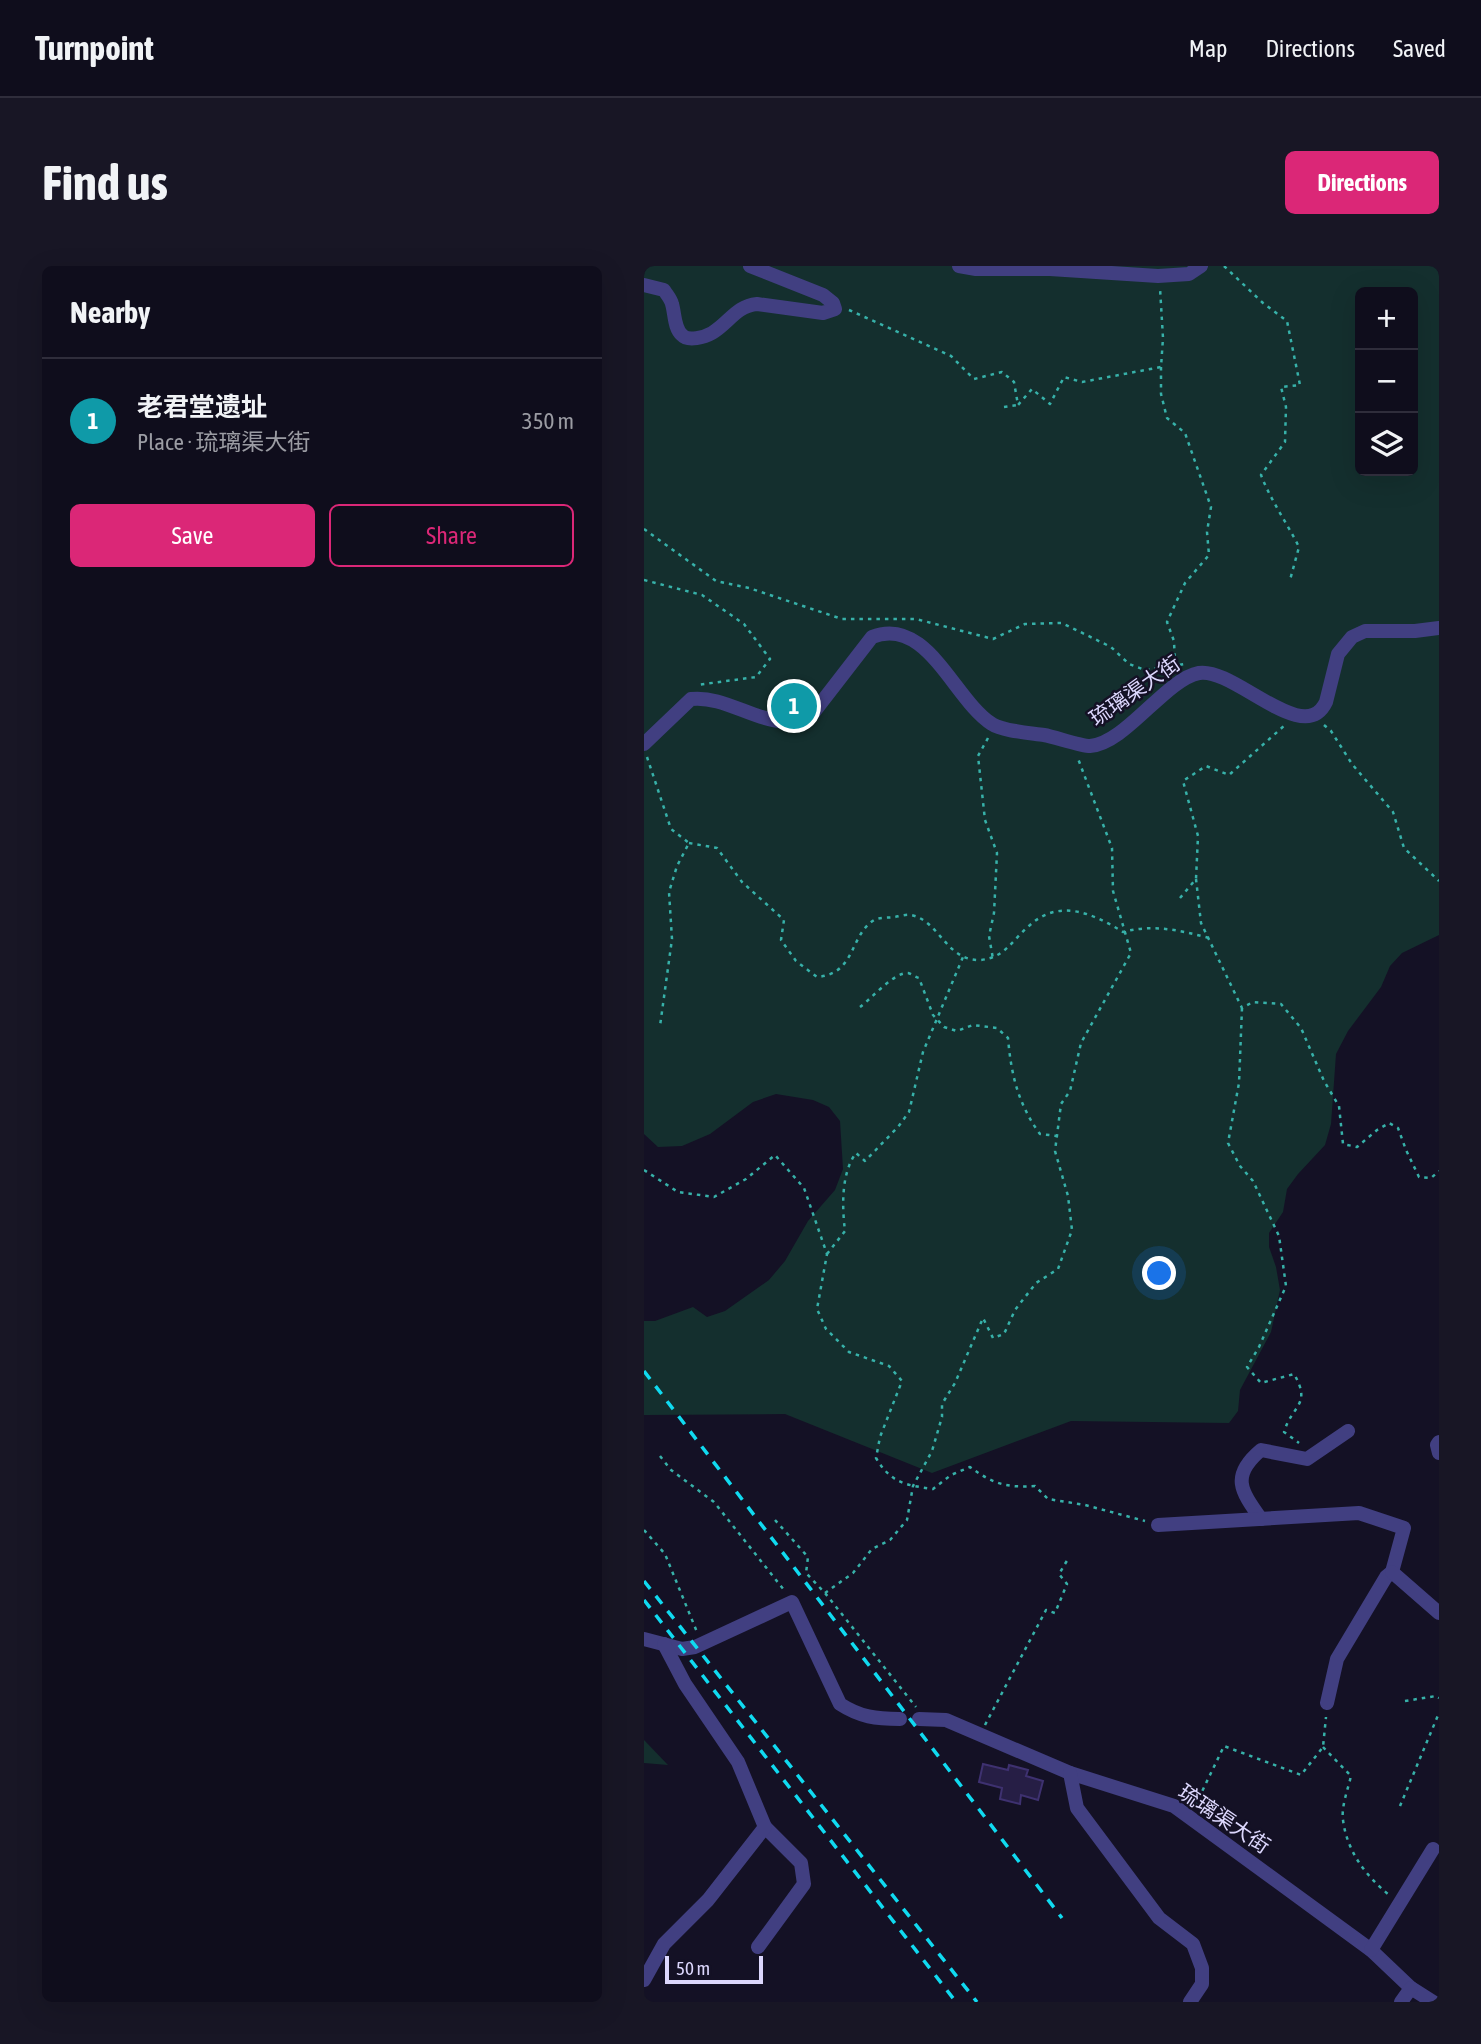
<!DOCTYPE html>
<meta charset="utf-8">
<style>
body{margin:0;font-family:"Asap Condensed","Noto Sans SC",sans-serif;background:#181625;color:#f1f3f6}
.controls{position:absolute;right:21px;top:21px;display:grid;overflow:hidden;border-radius:10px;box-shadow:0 7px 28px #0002}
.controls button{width:63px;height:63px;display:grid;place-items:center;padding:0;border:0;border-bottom:2px solid #2f2d3b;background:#0f0d1c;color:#f1f3f6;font:35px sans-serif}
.scale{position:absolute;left:21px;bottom:18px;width:98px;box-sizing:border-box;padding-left:7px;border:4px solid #dcd7fd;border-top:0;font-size:19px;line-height:24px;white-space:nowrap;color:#dcd7fd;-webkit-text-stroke:5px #141125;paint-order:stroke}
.you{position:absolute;left:516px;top:1008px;width:24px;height:24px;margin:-18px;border:5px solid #fff;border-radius:50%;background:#1a73e8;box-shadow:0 0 0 10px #1a73e833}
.badge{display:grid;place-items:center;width:46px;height:46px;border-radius:50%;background:#db2777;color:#fff;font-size:23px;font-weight:700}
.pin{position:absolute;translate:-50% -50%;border:4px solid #fff;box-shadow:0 2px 7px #0006}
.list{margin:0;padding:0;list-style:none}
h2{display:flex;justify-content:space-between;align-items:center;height:91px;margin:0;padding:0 28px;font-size:30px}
h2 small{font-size:23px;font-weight:400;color:#9b9ca3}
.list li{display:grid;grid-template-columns:46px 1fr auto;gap:21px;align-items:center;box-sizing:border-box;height:126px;padding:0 28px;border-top:2px solid #2f2d3b}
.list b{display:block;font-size:26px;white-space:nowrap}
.list p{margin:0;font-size:23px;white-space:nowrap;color:#9b9ca3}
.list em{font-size:23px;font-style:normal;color:#9b9ca3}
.actions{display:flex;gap:14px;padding:21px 28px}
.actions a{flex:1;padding:16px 0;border:2px solid #db2777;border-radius:10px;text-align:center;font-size:24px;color:#db2777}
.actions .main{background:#db2777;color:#fff}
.icon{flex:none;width:38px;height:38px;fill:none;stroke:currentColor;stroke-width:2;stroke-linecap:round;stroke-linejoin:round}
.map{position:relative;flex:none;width:795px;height:1736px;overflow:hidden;border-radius:10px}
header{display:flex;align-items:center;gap:42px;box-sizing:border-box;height:98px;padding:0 35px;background:#0f0d1c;border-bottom:2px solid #2f2d3b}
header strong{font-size:33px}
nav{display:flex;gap:38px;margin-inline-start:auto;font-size:24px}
.intro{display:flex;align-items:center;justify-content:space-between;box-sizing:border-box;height:168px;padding:0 42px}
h1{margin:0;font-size:49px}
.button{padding:18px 32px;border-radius:10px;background:#db2777;color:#fff;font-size:24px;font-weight:700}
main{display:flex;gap:42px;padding:0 42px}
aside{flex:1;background:#0f0d1c;border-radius:10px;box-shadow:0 7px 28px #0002}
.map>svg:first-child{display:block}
.green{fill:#142f2e;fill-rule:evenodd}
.building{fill:#261e45;stroke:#3e3170;stroke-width:2}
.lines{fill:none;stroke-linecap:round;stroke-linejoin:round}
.path{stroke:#37b1a9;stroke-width:2.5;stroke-dasharray:3.5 5;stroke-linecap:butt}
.minor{stroke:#413f81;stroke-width:14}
.rail{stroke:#10daf0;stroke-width:3.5;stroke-dasharray:10 9;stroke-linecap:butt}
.labels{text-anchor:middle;stroke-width:5;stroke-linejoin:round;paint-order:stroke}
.street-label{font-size:21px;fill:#dcd7fd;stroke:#141125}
</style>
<header>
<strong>Turnpoint</strong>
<nav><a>Map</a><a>Directions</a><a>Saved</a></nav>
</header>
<div class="intro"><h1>Find us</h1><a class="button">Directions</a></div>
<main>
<aside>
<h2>Nearby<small></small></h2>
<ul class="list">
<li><span class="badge" style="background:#0f9aa8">1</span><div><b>老君堂遗址</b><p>Place · 琉璃渠大街</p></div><em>350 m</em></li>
</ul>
<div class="actions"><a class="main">Save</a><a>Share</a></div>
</aside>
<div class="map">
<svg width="795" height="1736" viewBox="0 0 795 1736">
<rect width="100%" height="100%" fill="#141125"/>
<!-- green -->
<g class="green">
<path d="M 0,0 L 795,0 L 795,669 L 758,687 L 746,700 L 737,721 L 704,765 L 692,788 L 687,858 L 681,879 L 654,908 L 643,923 L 639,946 L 625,967 L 625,981 L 632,1001 L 636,1024 L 627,1066 L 596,1124 L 594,1145 L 585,1157 L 427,1155 L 288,1207 L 141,1148 L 0,1149 L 0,1055 L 11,1055 L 49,1041 L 63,1051 L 81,1045 L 125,1014 L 141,995 L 164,955 L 191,924 L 199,903 L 196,855 L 185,841 L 169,834 L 132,828 L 109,836 L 66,868 L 38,880 L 14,881 L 0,868 ZM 716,26 L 769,26 L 769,205 L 716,205 Z"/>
<path d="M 0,1474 L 24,1499 L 0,1497 Z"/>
</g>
<!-- building -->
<path class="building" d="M 339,1498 L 364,1504 L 365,1499 L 384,1504 L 382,1510 L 399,1515 L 394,1534 L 377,1529 L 376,1538 L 356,1533 L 358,1522 L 335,1516 Z"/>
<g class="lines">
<!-- path -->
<g class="path">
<path d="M 580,0 L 619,37 L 643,55 L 656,119 L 637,121 L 642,141 L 641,176 L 617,209 C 627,235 643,257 655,281 L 646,314"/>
<path d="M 205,44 L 307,90 L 330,113 L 358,106 L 370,116 L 374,139 L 388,123 L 406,138 L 420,111 L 438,116 L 517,101 L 519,72 L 516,22"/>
<path d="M 517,101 L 517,128 L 523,152 L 541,167 L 567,241 L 563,266 L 565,289 L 541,317 L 523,356 L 530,375 L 531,398"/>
<path d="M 360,141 L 374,139"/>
<path d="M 0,263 L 72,315 L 105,322 L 198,353 L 272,353 L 349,373 L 381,358 L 418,357 L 467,381 L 485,398 L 501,404 L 541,398"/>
<path d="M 0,314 L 58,329 L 100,358 L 126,393 L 112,411 L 53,419"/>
<path d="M 680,459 L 687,465 L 708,498 L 749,546 L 760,582 L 795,615"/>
<path d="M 344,472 L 334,490 L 341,554 L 353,587 L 350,647 L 345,670 L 349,693"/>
<path d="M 3,491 L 27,563 L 45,577 L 33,600 L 25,626 L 28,673 L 16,760"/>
<path d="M 45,577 L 73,582 L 98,616 L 140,654 L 137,674 L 152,695 L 173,711 C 212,708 205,670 230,654 C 235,651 245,652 251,651 C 256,650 263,648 267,649 C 296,655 302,695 336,694 C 361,692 368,674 386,659 C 416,632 450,648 479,666 C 509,658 535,664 565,672"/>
<path d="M 552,613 L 557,657 L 598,742 L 609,736 L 637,738 L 657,762 L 680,815 L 695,840 L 699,878 L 713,881 L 733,864 L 745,857 L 754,862 L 762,884 L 775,911 L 787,912 L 795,905"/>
<path d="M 536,632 L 552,613 L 554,570 L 539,515 L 562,500 L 585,509 L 641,459"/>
<path d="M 216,741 C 227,733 250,706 264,707 C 268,708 271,711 275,712 L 289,749 L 300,761 L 313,765 L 329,759 L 353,762 L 364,772 C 367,808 374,838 396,868 L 413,870"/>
<path d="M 598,742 L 595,817 L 584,877 L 596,900 L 609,915 L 635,970 L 642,1020 L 615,1081 L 603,1101 L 617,1117 L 650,1108 C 668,1139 648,1139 640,1166 L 655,1177"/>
<path d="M 0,904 L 34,926 L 70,931 L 102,913 L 131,889 L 160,922 L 183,988 L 173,1043 L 182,1063 L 205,1086 L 245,1100 L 258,1115 L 236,1171 L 232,1192 C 247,1217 261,1219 289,1223 L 307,1209 L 326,1201 C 349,1218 363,1222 391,1220 L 404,1233 L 441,1239 L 501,1255"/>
<path d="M 183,988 L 201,965 C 198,941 197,907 212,887 L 221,895 L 254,861 L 265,846 L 279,786 L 319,691"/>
<path d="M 16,1190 L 27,1204 L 70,1236 L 140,1324"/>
<path d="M 131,1254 L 164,1291 L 162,1307 L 181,1327 L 272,1441"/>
<path d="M 0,1264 L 21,1288 L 53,1366"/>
<path d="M 181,1327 L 209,1307 L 228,1283 L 246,1274 L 263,1254 L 269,1220 L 288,1185 L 298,1151 L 298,1138 L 311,1117 L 339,1052 L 349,1072 L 360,1068 L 371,1044 L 392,1017 L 414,1003 L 428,964 L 424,930 L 411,885 L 417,838 L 426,825 L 437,777 L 487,687 L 469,625 L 468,582 L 433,490"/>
<path d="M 761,1435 L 792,1430 L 795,1432"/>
<path d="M 341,1459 L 402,1344 L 411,1347 L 423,1318 L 415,1308 L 424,1293"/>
<path d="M 679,1481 L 707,1510 C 704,1523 697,1541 699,1554 C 703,1585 721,1609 744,1628"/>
<path d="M 551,1540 L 580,1480 L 657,1509 L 679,1481 L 682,1451"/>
<path d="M 756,1540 L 795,1447"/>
</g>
<!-- minor -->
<g class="minor">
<path d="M 315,0 L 332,3 L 406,3 L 514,10 L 545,8 L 557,0"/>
<path d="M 0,19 L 20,24 C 23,29 27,33 28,38 C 31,48 30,62 38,69 C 44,76 61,71 68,67 C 85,57 92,40 113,38 L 179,47 L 191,43 L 189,37 L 179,29 L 106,0"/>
<path d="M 0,478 L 47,433 C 90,428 130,475 170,446 L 228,371 C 283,349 310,434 348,458 C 358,465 387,467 400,469 C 411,471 437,480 446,480 C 481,478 522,413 555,407 C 590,401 660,482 682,436 L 694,388 L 708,371 L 721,365 L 771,365 L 795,362"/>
<path d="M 795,1176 L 793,1179 L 795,1187"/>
<path d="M 617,1253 C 597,1225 586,1210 617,1184 L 663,1193 L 704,1165"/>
<path d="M 514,1259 L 715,1247 L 760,1262 L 748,1306 L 742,1311 L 693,1393 L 683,1437"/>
<path d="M 748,1306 L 795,1347"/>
<path d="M 0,1373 L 38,1383 L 51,1381 L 148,1336 L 196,1438 C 216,1451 232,1453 256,1453"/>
<path d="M 275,1453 L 302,1454 L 426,1507 L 530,1540 L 727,1684 L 767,1722 L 789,1736"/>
<path d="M 426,1507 L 433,1542 L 515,1652 L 549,1678 L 558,1702 L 558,1718 L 546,1736"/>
<path d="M 114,1681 L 160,1618 L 157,1597 L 121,1561"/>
<path d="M 727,1684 L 789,1583"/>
<path d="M 0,1714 L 20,1678 L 64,1634 L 121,1561 L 94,1496 L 41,1418 L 20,1378"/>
<path d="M 757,1736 L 767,1722"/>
</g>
<!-- rail -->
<g class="rail">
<path d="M 0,1105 L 418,1652"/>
<path d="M 0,1315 L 333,1736"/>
<path d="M 0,1334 L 312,1736"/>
</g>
</g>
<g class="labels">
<!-- street labels -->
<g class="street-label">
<text transform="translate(491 425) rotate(-35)" y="7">琉璃渠大街</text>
<text transform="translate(580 1553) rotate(34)" y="7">琉璃渠大街</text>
</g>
</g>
</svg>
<div class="controls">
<button>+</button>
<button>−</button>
<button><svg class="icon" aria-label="layers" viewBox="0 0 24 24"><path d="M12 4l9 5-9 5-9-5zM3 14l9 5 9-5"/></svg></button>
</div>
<div class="scale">50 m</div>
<div class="you"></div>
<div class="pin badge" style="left:150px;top:440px;background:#0f9aa8">1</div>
</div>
</main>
